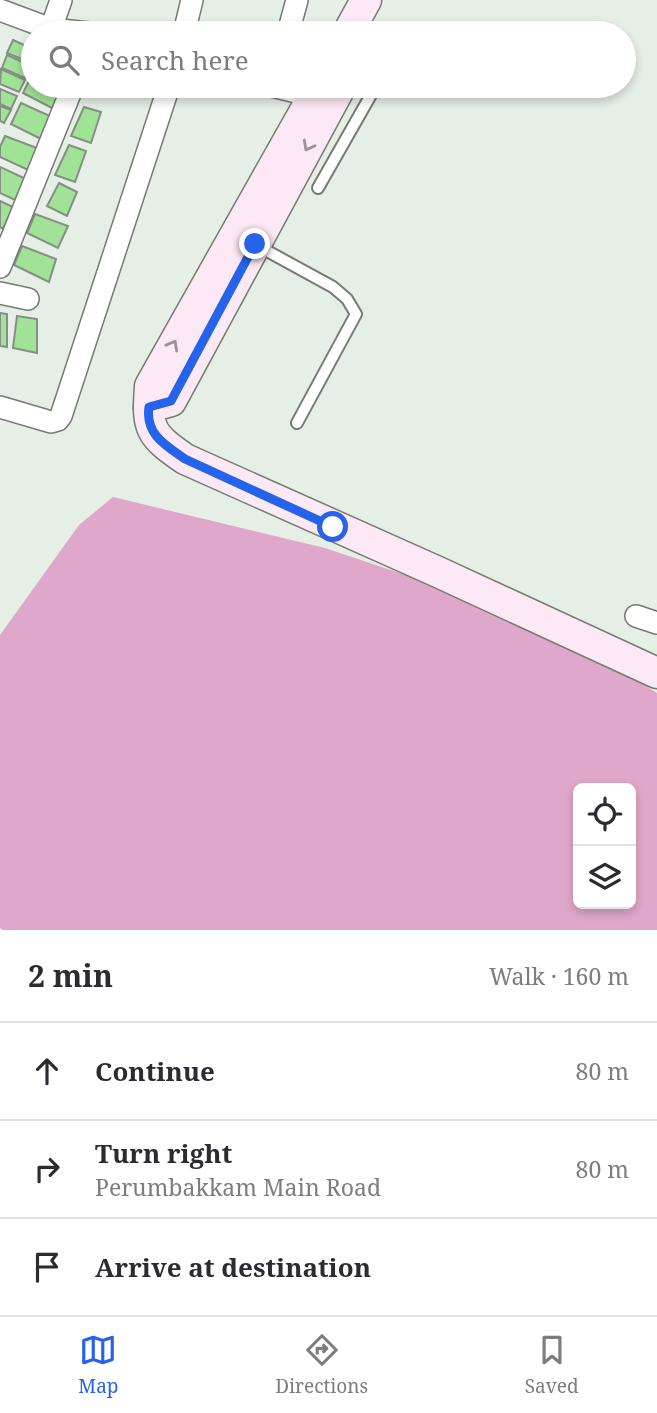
<!DOCTYPE html>
<meta charset="utf-8">
<style>
body{margin:0;font-family:"Noto Serif",serif;background:#f7f7f7;color:#2b2b33}
.controls{position:absolute;right:21px;bottom:21px;display:grid;overflow:hidden;border-radius:10px;box-shadow:0 4px 10px #0003}
.controls button{width:63px;height:63px;display:grid;place-items:center;padding:0;border:0;border-bottom:2px solid #e1e1e2;background:#fff;color:#2b2b33;font:35px sans-serif}
.stop{position:absolute;width:21px;height:21px;margin:-16px;border:5px solid #2563eb;border-radius:50%;background:#fff}
.stop.end{background:#2563eb;border-color:#fff;box-shadow:0 2px 7px #0008}
.list{margin:0;padding:0;list-style:none}
h2{display:flex;justify-content:space-between;align-items:center;height:91px;margin:0;padding:0 28px;font-size:30px}
h2 small{font-size:23px;font-weight:400;color:#7c7c81}
.list li{display:grid;grid-template-columns:46px 1fr auto;gap:21px;align-items:center;box-sizing:border-box;height:98px;padding:0 28px;border-top:2px solid #e1e1e2}
.list b{display:block;font-size:26px;white-space:nowrap}
.list p{margin:0;font-size:23px;white-space:nowrap;color:#7c7c81}
.list em{font-size:23px;font-style:normal;color:#7c7c81}
.icon{flex:none;width:38px;height:38px;fill:none;stroke:currentColor;stroke-width:2;stroke-linecap:round;stroke-linejoin:round}
.map{position:relative;flex:none;width:657px;height:930px;overflow:hidden}
.search{position:absolute;background:#fff;box-shadow:0 4px 10px #0003;left:21px;right:21px;top:21px;height:77px;display:flex;align-items:center;gap:18px;box-sizing:border-box;padding:0 24px;border-radius:38px;color:#7c7c81;font-size:26px}
.sheet{height:385px;background:#fff}
nav{display:flex;justify-content:space-around;align-items:center;box-sizing:border-box;height:98px;border-top:2px solid #e1e1e2;background:#fff;font-size:19px;color:#7c7c81}
nav a{display:grid;justify-items:center;gap:4px}
nav .on{color:#2563eb}
.map>svg:first-child{display:block}
.green{fill:#dfa7c9;fill-rule:evenodd}
.building{fill:#a0e397;stroke:#868e85;stroke-width:2}
.lines{fill:none;stroke-linecap:round;stroke-linejoin:round}
.lane-casing{stroke:#737b72;stroke-width:14}
.street-casing{stroke:#737b72;stroke-width:24}
.secondary-casing{stroke:#737b72;stroke-width:33}
.lane{stroke:#fff;stroke-width:10}
.street{stroke:#fff;stroke-width:21}
.secondary{stroke:#fde9f5;stroke-width:30}
.oneway{stroke:#9c9197}
.route{stroke:#2563eb;stroke-width:9}
</style>
<div class="map">
<svg width="657" height="930" viewBox="0 0 657 930">
<rect width="100%" height="100%" fill="#e6efe5"/>
<!-- green -->
<path class="green" d="M 113,497 L 325,548 L 541,620 L 657,693 L 657,930 L 3,930 L 0,928 L 0,635 L 79,525 ZM 578,788 L 631,788 L 631,904 L 578,904 Z"/>
<!-- building -->
<g class="building">
<path d="M 13,40 L 33,49 L 33,58 L 31,63 L 7,53 Z"/>
<path d="M 7,55 L 32,66 L 25,78 L 2,68 Z"/>
<path d="M 1,69 L 25,80 L 19,92 L 0,84 Z"/>
<path d="M 33,73 L 33,86 L 63,87 L 54,109 L 23,93 Z"/>
<path d="M 0,89 L 17,96 L 11,109 L 0,104 Z"/>
<path d="M 21,103 L 52,117 L 43,140 L 11,124 Z"/>
<path d="M 0,106 L 11,110 L 4,123 L 0,121 Z"/>
<path d="M 84,107 L 101,112 L 91,143 L 71,136 Z"/>
<path d="M 5,136 L 37,148 L 28,170 L 0,157 L 0,147 Z"/>
<path d="M 69,145 L 86,151 L 75,182 L 55,175 Z"/>
<path d="M 0,167 L 26,179 L 17,201 L 0,193 Z"/>
<path d="M 59,183 L 77,192 L 67,216 L 47,206 Z"/>
<path d="M 0,201 L 13,207 L 3,229 L 0,227 Z"/>
<path d="M 35,214 L 68,226 L 58,248 L 27,233 Z"/>
<path d="M 22,246 L 56,259 L 49,282 L 14,265 Z"/>
<path d="M 0,313 L 7,314 L 7,347 L 0,346 Z"/>
<path d="M 17,316 L 37,319 L 37,353 L 13,348 Z"/>
</g>
<g class="lines">
<defs>
<g id="lane">
<path d="M 318,188 L 376,86"/>
<path d="M 258,246 L 333,287 L 347,299 L 356,314 L 297,423"/>
</g>
<g id="street">
<path d="M 0,10 L 51,29 L 89,33"/>
<path d="M 51,29 L 61,0"/>
<path d="M 184,33 L 192,0"/>
<path d="M 288,33 L 297,0"/>
<path d="M 272,86 L 313,96 L 324,102"/>
<path d="M 0,267 L 73,86"/>
<path d="M 0,293 L 28,299"/>
<path d="M 0,407 L 51,422 L 58,420 L 61,416 L 169,86"/>
<path d="M 636,616 L 657,623"/>
</g>
<g id="secondary">
<path d="M 348,33 L 366,0"/>
<path d="M 319,86 L 150,386 C 147,429 149,434 185,459 L 438,572 L 657,673"/>
<path d="M 149,407 L 171,401 L 341,86"/>
</g>
</defs>
<!-- lane casing -->
<use href="#lane" class="lane-casing"/>
<!-- street casing -->
<use href="#street" class="street-casing"/>
<!-- secondary casing -->
<use href="#secondary" class="secondary-casing"/>
<!-- lane -->
<use href="#lane" class="lane"/>
<!-- street -->
<use href="#street" class="street"/>
<!-- secondary -->
<use href="#secondary" class="secondary"/>
</g>
<!-- one-way arrows -->
<defs><path id="oneway-chevron" d="M-2-3.5L2.5 0L-2 3.5" fill="none" stroke-width="1.6" stroke-linecap="round" stroke-linejoin="round" transform="scale(1.75)"/></defs>
<g class="oneway">
<use href="#oneway-chevron" transform="translate(308 146) rotate(118)"/>
<use href="#oneway-chevron" transform="translate(173 345) rotate(-61)"/>
</g>
<g class="lines">
<!-- route -->
<path class="route" d="M 255,244 L 171,401 L 149,407 C 145,434 165,445 185,459 L 333,527"/>
</g>
</svg>
<div class="controls">
<button><svg class="icon" aria-label="locate" viewBox="0 0 24 24"><circle cx="12" cy="12" r="6"/><path d="M12 2v4M12 18v4M2 12h4M18 12h4"/></svg></button>
<button><svg class="icon" aria-label="layers" viewBox="0 0 24 24"><path d="M12 4l9 5-9 5-9-5zM3 14l9 5 9-5"/></svg></button>
</div>
<div class="stop" style="left:333px;top:527px"></div>
<div class="stop end" style="left:255px;top:244px"></div>
<div class="search"><svg class="icon" aria-label="search" viewBox="0 0 24 24"><circle cx="10" cy="10" r="6"/><path d="M15 15l6 6"/></svg>Search here</div>
</div>
<section class="sheet">
<h2>2 min<small>Walk · 160 m</small></h2>
<ul class="list">
<li><svg class="icon" aria-label="ahead" viewBox="0 0 24 24"><path d="M12 20V5M6 11l6-6 6 6"/></svg><div><b>Continue</b></div><em>80 m</em></li>
<li><svg class="icon" aria-label="right" viewBox="0 0 24 24"><path d="M7 20v-9h11M14 6l5 5-5 5"/></svg><div><b>Turn right</b><p>Perumbakkam Main Road</p></div><em>80 m</em></li>
<li><svg class="icon" aria-label="arrive" viewBox="0 0 24 24"><path d="M6 21V4h12l-3 4 3 4H6"/></svg><div><b>Arrive at destination</b></div></li>
</ul>
</section>
<nav>
<a class="on"><svg class="icon" aria-label="map" viewBox="0 0 24 24"><path d="M3 6l6-2 6 2 6-2v14l-6 2-6-2-6 2zM9 4v14M15 6v14"/></svg>Map</a>
<a><svg class="icon" aria-label="directions" viewBox="0 0 24 24"><path d="M12 3l9 9-9 9-9-9zM9 14v-3h6M13 9l2 2-2 2"/></svg>Directions</a>
<a><svg class="icon" aria-label="saved" viewBox="0 0 24 24"><path d="M7 4h10v16l-5-4-5 4z"/></svg>Saved</a>
</nav>
